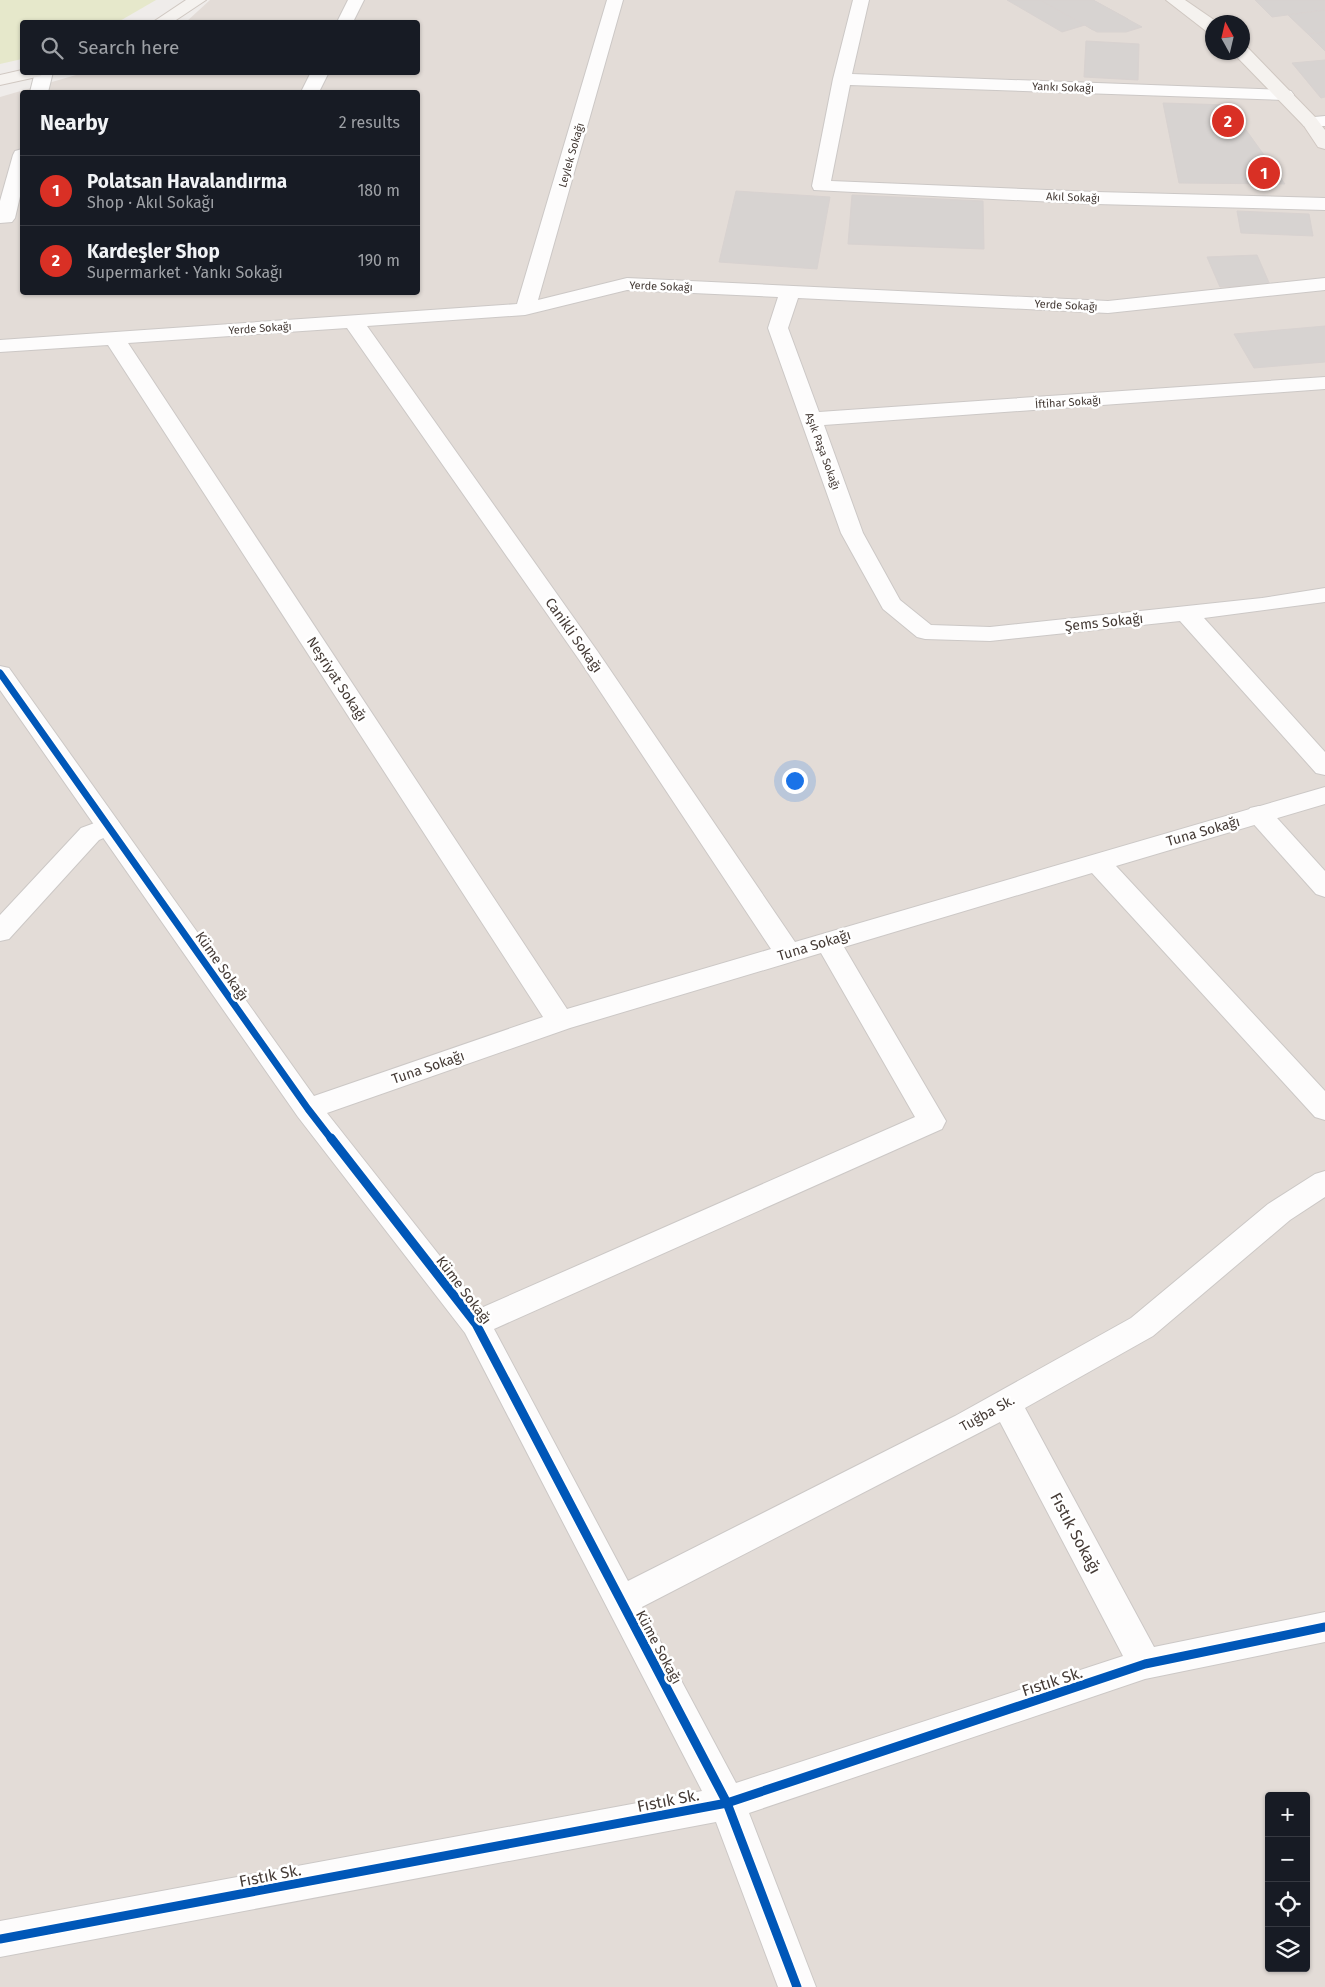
<!DOCTYPE html>
<meta charset="utf-8">
<style>
body{margin:0;font-family:"Fira Sans",sans-serif;background:#242831;color:#f1f3f6}
.controls{position:absolute;right:15px;bottom:15px;display:grid;overflow:hidden;border-radius:5px;box-shadow:0 1px 4px #0004}
.controls button{width:45px;height:45px;display:grid;place-items:center;padding:0;border:0;border-bottom:1px solid #363941;background:#171b24;color:#f1f3f6;font:25px sans-serif}
.compass{position:absolute;left:1205px;top:15px;width:45px;height:45px;border-radius:50%;background:#171b24;box-shadow:0 1px 4px #0004;rotate:352deg}
.you{position:absolute;left:794px;top:780px;width:18px;height:18px;margin:-12px;border:4px solid #fff;border-radius:50%;background:#1a73e8;box-shadow:0 0 0 8px #1a73e833}
.badge{display:grid;place-items:center;width:32px;height:32px;border-radius:50%;background:#d93025;color:#fff;font-size:16px;font-weight:700}
.pin{position:absolute;translate:-50% -50%;border:2px solid #fff;box-shadow:0 1px 5px #0006}
.list{margin:0;padding:0;list-style:none}
h2{display:flex;justify-content:space-between;align-items:center;height:65px;margin:0;padding:0 20px;font-size:21px}
h2 small{font-size:16px;font-weight:400;color:#9ea1a6}
.list li{display:grid;grid-template-columns:32px 1fr auto;gap:15px;align-items:center;box-sizing:border-box;height:70px;padding:0 20px;border-top:1px solid #363941}
.list b{display:block;font-size:19px;white-space:nowrap}
.list p{margin:0;font-size:16px;white-space:nowrap;color:#9ea1a6}
.list em{font-size:16px;font-style:normal;color:#9ea1a6}
.icon{flex:none;width:28px;height:28px;fill:none;stroke:currentColor;stroke-width:2;stroke-linecap:round;stroke-linejoin:round}
.map{position:relative;flex:none;width:1325px;height:1987px;overflow:hidden}
.search{position:absolute;background:#171b24;box-shadow:0 1px 4px #0004;left:20px;top:20px;width:400px;height:55px;display:flex;align-items:center;gap:12px;box-sizing:border-box;padding:0 18px;border-radius:5px;color:#9ea1a6;font-size:19px}
.panel{position:absolute;background:#171b24;box-shadow:0 1px 4px #0004;left:20px;top:90px;width:400px;height:205px;border-radius:5px}
.map>svg:first-child{display:block}
.residential{fill:#e3dcd7;fill-rule:evenodd}
.green{fill:#e6e8cb}
.building{fill:#d7d3d1;stroke:#d8d2d0}
.lines{fill:none;stroke-linecap:round;stroke-linejoin:round}
.lane-casing{stroke:#ccc8c6;stroke-width:2}
.street-casing{stroke:#ccc8c6;stroke-width:2}
.secondary-casing{stroke:#d0c8c2;stroke-width:2}
.lane{fill:#fdfcfc;fill-rule:evenodd}
.street{fill:#fdfcfc;fill-rule:evenodd}
.secondary{fill:#f5f2ef;fill-rule:evenodd}
.cycleway-far1-casing{stroke:#fff;stroke-width:10}
.cycleway-casing{stroke:#fff;stroke-width:12}
.cycleway-far1{stroke:#0057b8;stroke-width:7}
.cycleway{stroke:#0057b8;stroke-width:9}
.labels{text-anchor:middle;stroke-width:5;stroke-linejoin:round;paint-order:stroke}
.far-street-label{font-size:11px;fill:#453b36;stroke:#fff}
.street-label{font-size:14px;fill:#453b36;stroke:#fff}
.near-street-label{font-size:16px;fill:#453b36;stroke:#fff}
</style>
<div class="map">
<svg width="1325" height="1987" viewBox="0 0 1325 1987">
<rect width="100%" height="100%" fill="#efecea"/>
<!-- residential -->
<path class="residential" d="M 210,0 L 1325,0 L 1325,1987 L 0,1987 L 0,97 L 83,73 L 418,72 L 418,22 L 186,22 ZM 1212,22 L 1242,22 L 1242,52 L 1212,52 ZM 22,92 L 418,92 L 418,292 L 22,292 ZM 1269,1796 L 1306,1796 L 1306,1968 L 1269,1968 Z"/>
<!-- green -->
<path class="green" d="M 0,0 L 156,0 L 118,22 L 22,22 L 22,59 L 0,64 Z"/>
<!-- building -->
<g class="building">
<path d="M 1007,0 L 1093,0 L 1128,19 L 1093,30 L 1085,25 L 1062,32 Z"/>
<path d="M 1040,0 L 1093,0 L 1142,27 L 1126,32 L 1097,32 Z"/>
<path d="M 1255,0 L 1325,0 L 1325,10 L 1272,17 Z"/>
<path d="M 1325,10 L 1325,32 L 1308,34 L 1288,15 Z"/>
<path d="M 1325,32 L 1325,51 L 1308,34 Z"/>
<path d="M 1086,41 L 1139,44 L 1138,80 L 1084,77 Z"/>
<path d="M 1325,60 L 1325,97 L 1321,98 L 1292,63 Z"/>
<path d="M 1163,103 L 1228,105 L 1285,184 L 1179,183 Z"/>
<path d="M 736,191 L 830,197 L 817,269 L 719,262 Z"/>
<path d="M 852,195 L 983,201 L 984,249 L 848,244 Z"/>
<path d="M 1237,211 L 1309,214 L 1313,236 L 1241,233 Z"/>
<path d="M 1257,255 L 1270,285 L 1220,287 L 1207,257 Z"/>
<path d="M 1325,326 L 1325,362 L 1254,368 L 1234,334 Z"/>
</g>
<g class="lines">
<defs>
<g id="lane">
<path d="M 1259,806 L 1268,808 L 1325,871 L 1325,897 L 1316,894 L 1250,820 L 1246,814 L 1250,808 Z"/>
<path d="M 108,818 L 117,820 L 121,826 L 117,832 L 99,840 L 9,939 L 0,941 L 0,915 L 81,828 Z"/>
</g>
<g id="street">
<path d="M 348,0 L 364,0 L 353,22 L 337,22 Z"/>
<path d="M 607,0 L 623,0 L 538,300 L 627,278 L 1108,301 L 1325,278 L 1325,290 L 1108,313 L 798,298 L 788,328 L 819,412 L 1325,377 L 1325,389 L 824,425 L 863,533 L 900,600 L 931,625 L 990,627 L 1262,598 L 1325,588 L 1325,602 L 1204,618 L 1325,752 L 1325,775 L 1316,773 L 1180,621 L 990,641 L 925,639 L 917,637 L 883,609 L 841,533 L 768,328 L 778,297 L 627,290 L 525,315 L 367,326 L 598,652 L 795,942 L 1325,787 L 1325,804 L 1116,866 L 1325,1091 L 1325,1120 L 1315,1117 L 1092,873 L 844,947 L 946,1121 L 942,1129 L 494,1329 L 628,1581 L 955,1416 L 1131,1318 L 1268,1204 L 1315,1174 L 1325,1171 L 1325,1197 L 1290,1220 L 1153,1336 L 1025,1408 L 1154,1647 L 1325,1612 L 1325,1642 L 1145,1679 L 749,1813 L 816,1987 L 778,1987 L 716,1822 L 0,1957 L 0,1921 L 702,1791 L 465,1333 L 298,1117 L 0,690 L 0,666 L 9,668 L 314,1096 L 543,1017 L 108,345 L 0,352 L 0,340 L 517,304 ZM 347,328 L 580,661 L 771,949 L 567,1009 L 128,343 ZM 821,953 L 915,1117 L 481,1308 L 327,1113 L 570,1028 ZM 1000,1422 L 1123,1656 L 736,1783 L 642,1607 Z"/>
<path d="M 853,0 L 869,0 L 852,74 L 1285,90 L 1291,91 L 1294,95 L 1291,99 L 1285,100 L 850,85 L 831,181 L 1096,192 L 1325,198 L 1325,210 L 1096,204 L 814,190 L 812,186 L 833,79 Z"/>
<path d="M 35,72 L 53,72 L 48,92 L 30,92 Z"/>
<path d="M 311,72 L 329,72 L 319,92 L 301,92 Z"/>
<path d="M 1325,116 L 1325,126 L 1304,126 L 1301,122 L 1304,118 Z"/>
<path d="M 22,149 L 22,188 L 15,218 L 12,222 L 0,223 L 0,201 L 13,155 L 15,151 Z"/>
</g>
<g id="secondary">
<path d="M 186,0 L 206,0 L 173,22 L 153,22 Z"/>
<path d="M 1166,0 L 1185,0 L 1217,22 L 1212,22 L 1212,32 L 1206,31 Z"/>
<path d="M 1242,47 L 1248,48 L 1316,118 L 1325,130 L 1325,149 L 1318,147 L 1304,126 L 1236,56 L 1234,52 L 1242,52 Z"/>
<path d="M 22,70 L 22,72 L 43,72 L 41,76 L 0,85 L 0,75 Z"/>
</g>
</defs>
<!-- lane casing -->
<use href="#lane" class="lane-casing"/>
<!-- street casing -->
<use href="#street" class="street-casing"/>
<!-- secondary casing -->
<use href="#secondary" class="secondary-casing"/>
<!-- lane -->
<use href="#lane" class="lane"/>
<!-- street -->
<use href="#street" class="street"/>
<!-- secondary -->
<use href="#secondary" class="secondary"/>
<defs>
<path id="cycleway-far1" d="M 0,673 L 308,1109 L 332,1140"/>
<g id="cycleway">
<path d="M 331,1138 L 476,1324 L 727,1803 L 797,1987"/>
<path d="M 0,1939 L 727,1803 L 1145,1664 L 1325,1627"/>
</g>
</defs>
<!-- cycleway-far1 casing -->
<use href="#cycleway-far1" class="cycleway-far1-casing"/>
<!-- cycleway casing -->
<use href="#cycleway" class="cycleway-casing"/>
<!-- cycleway-far1 -->
<use href="#cycleway-far1" class="cycleway-far1"/>
<!-- cycleway -->
<use href="#cycleway" class="cycleway"/>
</g>
<g class="labels">
<!-- far-street labels -->
<g class="far-street-label">
<text transform="translate(1063 87) rotate(2)" y="4">Yankı Sokağı</text>
<text transform="translate(571 155) rotate(-74)" y="4">Leylek Sokağı</text>
<text transform="translate(1073 197) rotate(2)" y="4">Akıl Sokağı</text>
<text transform="translate(661 286) rotate(2)" y="4">Yerde Sokağı</text>
<text transform="translate(1066 305) rotate(3)" y="4">Yerde Sokağı</text>
<text transform="translate(260 328) rotate(-4)" y="4">Yerde Sokağı</text>
<text transform="translate(1068 402) rotate(-4)" y="4">İftihar Sokağı</text>
<text transform="translate(823 451) rotate(70)" y="4">Aşık Paşa Sokağı</text>
</g>
<!-- street labels -->
<g class="street-label">
<text transform="translate(1104 622) rotate(-6)" y="5">Şems Sokağı</text>
<text transform="translate(574 635) rotate(55)" y="5">Canikli Sokağı</text>
<text transform="translate(337 679) rotate(57)" y="5">Neşriyat Sokağı</text>
<text transform="translate(1203 831) rotate(-16)" y="5">Tuna Sokağı</text>
<text transform="translate(814 945) rotate(-17)" y="5">Tuna Sokağı</text>
<text transform="translate(222 966) rotate(55)" y="5">Küme Sokağı</text>
<text transform="translate(428 1067) rotate(-19)" y="5">Tuna Sokağı</text>
<text transform="translate(464 1290) rotate(53)" y="5">Küme Sokağı</text>
<text transform="translate(987 1413) rotate(-29)" y="5">Tuğba Sk.</text>
<text transform="translate(659 1647) rotate(62)" y="5">Küme Sokağı</text>
</g>
<!-- near-street labels -->
<g class="near-street-label">
<text transform="translate(1076 1533) rotate(62)" y="6">Fıstık Sokağı</text>
<text transform="translate(1052 1681) rotate(-18)" y="6">Fıstık Sk.</text>
<text transform="translate(668 1800) rotate(-11)" y="6">Fıstık Sk.</text>
<text transform="translate(270 1875) rotate(-11)" y="6">Fıstık Sk.</text>
</g>
</g>
</svg>
<div class="controls">
<button>+</button>
<button>−</button>
<button><svg class="icon" aria-label="locate" viewBox="0 0 24 24"><circle cx="12" cy="12" r="6"/><path d="M12 2v4M12 18v4M2 12h4M18 12h4"/></svg></button>
<button><svg class="icon" aria-label="layers" viewBox="0 0 24 24"><path d="M12 4l9 5-9 5-9-5zM3 14l9 5 9-5"/></svg></button>
</div>
<svg class="compass" viewBox="-18 -18 36 36"><path d="M0-13l5 13h-10z" fill="#e53935"/><path d="M0 13l5-13h-10z" fill="#9ea1a6"/></svg>
<div class="you"></div>
<div class="pin badge" style="left:1264px;top:173px">1</div>
<div class="pin badge" style="left:1228px;top:121px">2</div>
<div class="search"><svg class="icon" aria-label="search" viewBox="0 0 24 24"><circle cx="10" cy="10" r="6"/><path d="M15 15l6 6"/></svg>Search here</div>
<section class="panel">
<h2>Nearby<small>2 results</small></h2>
<ul class="list">
<li><span class="badge">1</span><div><b>Polatsan Havalandırma</b><p>Shop · Akıl Sokağı</p></div><em>180 m</em></li>
<li><span class="badge">2</span><div><b>Kardeşler Shop</b><p>Supermarket · Yankı Sokağı</p></div><em>190 m</em></li>
</ul>
</section>
</div>
